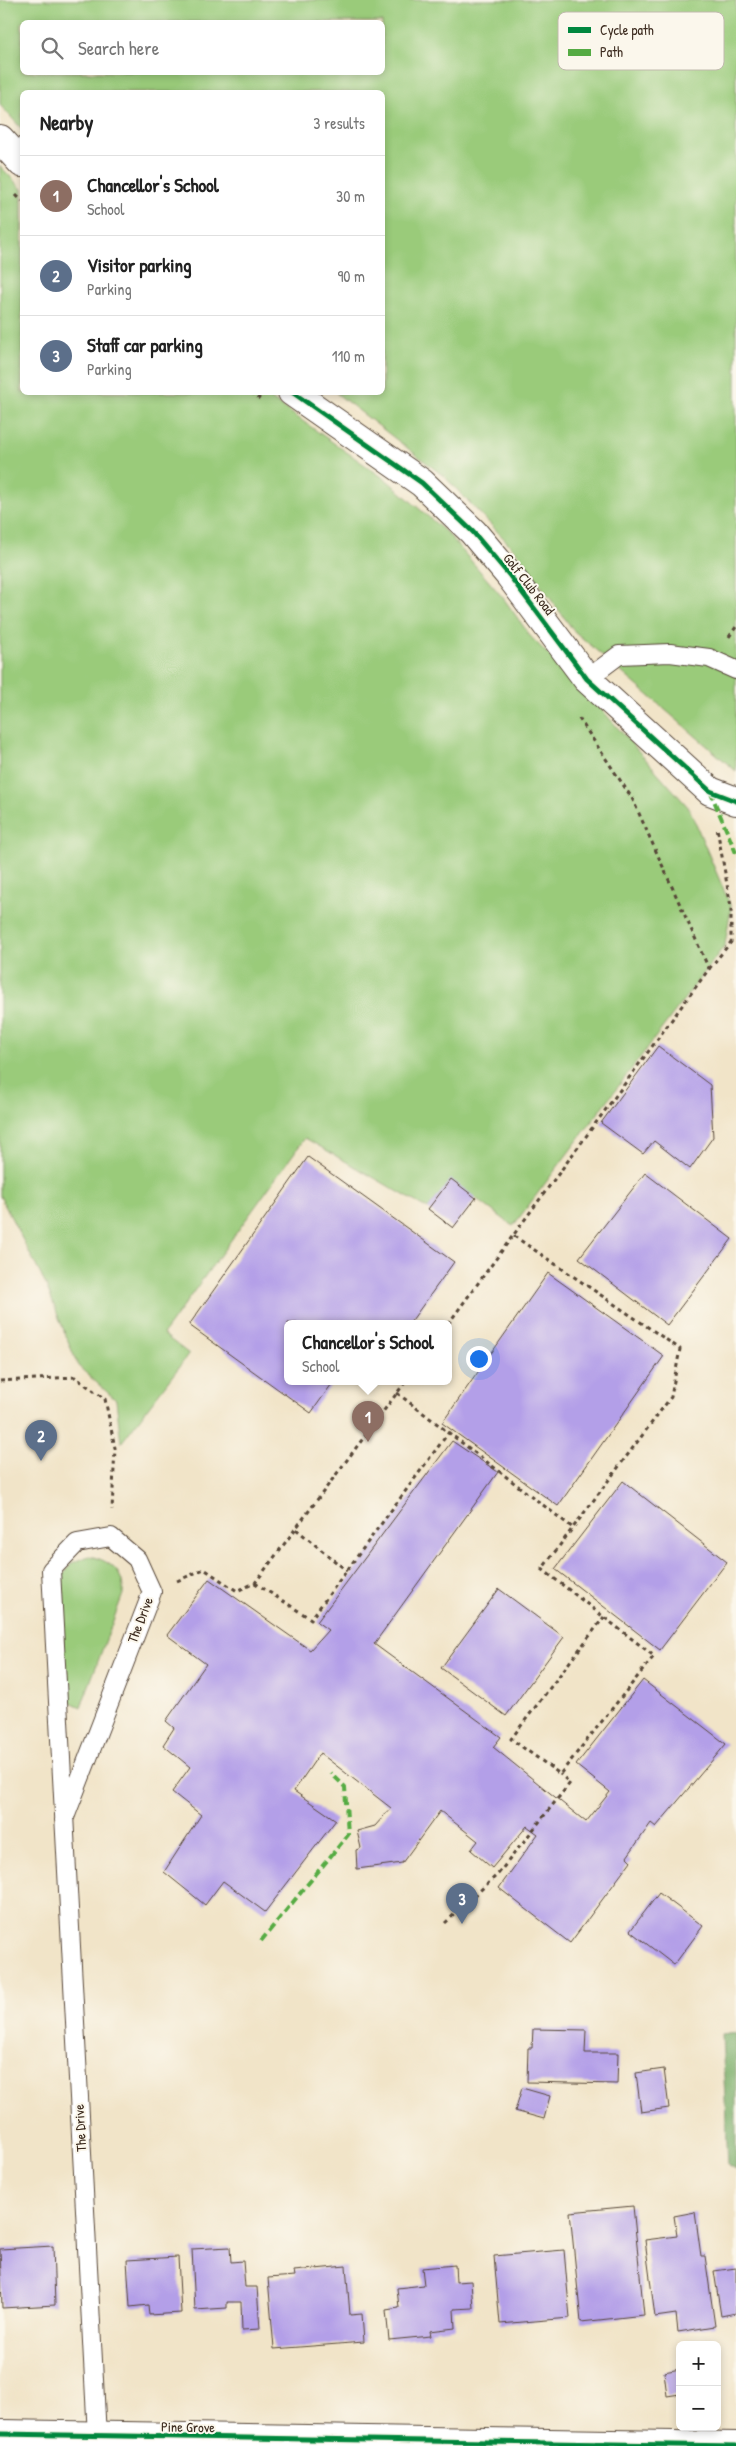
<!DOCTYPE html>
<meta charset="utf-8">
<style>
body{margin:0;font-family:"Patrick Hand",sans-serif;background:#f6f6f6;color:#222}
.controls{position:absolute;right:15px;bottom:15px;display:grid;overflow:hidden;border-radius:8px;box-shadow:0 2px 8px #0003}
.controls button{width:45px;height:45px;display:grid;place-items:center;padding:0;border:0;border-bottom:1px solid #e0e0e0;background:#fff;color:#222;font:25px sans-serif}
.you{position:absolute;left:478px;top:1358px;width:18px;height:18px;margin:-12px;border:4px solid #fff;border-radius:50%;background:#1a73e8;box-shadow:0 0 0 8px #1a73e833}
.badge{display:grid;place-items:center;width:32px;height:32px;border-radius:50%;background:#1f6fb2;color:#fff;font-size:16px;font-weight:700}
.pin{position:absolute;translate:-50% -41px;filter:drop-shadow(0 1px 2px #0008)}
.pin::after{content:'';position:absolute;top:26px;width:18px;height:15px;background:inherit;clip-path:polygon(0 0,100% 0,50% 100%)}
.popup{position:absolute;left:284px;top:1320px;width:168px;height:65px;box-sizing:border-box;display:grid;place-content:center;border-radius:8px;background:#fff;filter:drop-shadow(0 1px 4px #0005);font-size:16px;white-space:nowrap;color:#767676}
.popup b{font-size:19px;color:#222}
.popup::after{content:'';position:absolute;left:50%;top:100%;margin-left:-10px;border:10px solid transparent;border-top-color:#fff}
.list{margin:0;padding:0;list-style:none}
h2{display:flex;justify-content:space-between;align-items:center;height:65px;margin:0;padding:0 20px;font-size:21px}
h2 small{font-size:16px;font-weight:400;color:#767676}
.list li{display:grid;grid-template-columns:32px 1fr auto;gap:15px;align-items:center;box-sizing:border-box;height:80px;padding:0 20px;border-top:1px solid #e0e0e0}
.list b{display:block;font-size:19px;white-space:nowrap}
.list p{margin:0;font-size:16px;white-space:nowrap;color:#767676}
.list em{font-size:16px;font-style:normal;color:#767676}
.icon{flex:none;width:28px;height:28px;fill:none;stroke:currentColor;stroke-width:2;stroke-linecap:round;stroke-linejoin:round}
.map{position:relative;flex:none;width:736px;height:2446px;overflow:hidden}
.search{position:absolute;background:#fff;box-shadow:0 2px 8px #0003;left:20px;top:20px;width:365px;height:55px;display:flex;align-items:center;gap:12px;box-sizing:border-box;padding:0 18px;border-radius:8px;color:#767676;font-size:19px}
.panel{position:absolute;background:#fff;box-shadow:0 2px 8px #0003;left:20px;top:90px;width:365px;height:305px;border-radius:8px}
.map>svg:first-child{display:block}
.green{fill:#9acb7a;stroke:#6a7a4c;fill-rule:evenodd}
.forest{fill:#7baf6a;stroke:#5b6c44}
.building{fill:#b39fe8}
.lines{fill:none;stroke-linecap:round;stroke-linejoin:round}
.lane-casing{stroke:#564638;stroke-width:20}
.street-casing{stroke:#564638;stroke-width:30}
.path{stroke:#564638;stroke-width:3;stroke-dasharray:4 4;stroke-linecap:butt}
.lane{stroke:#fff;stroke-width:18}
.street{stroke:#fff;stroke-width:28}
.quiet{stroke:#55ab43;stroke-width:4;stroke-dasharray:8 4;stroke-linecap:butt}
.cycleway-casing{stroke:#fbf7ec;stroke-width:8}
.cycleway{stroke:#00873e;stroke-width:5}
.labels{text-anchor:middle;stroke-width:4;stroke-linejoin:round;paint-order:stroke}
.street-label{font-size:14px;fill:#3b2a1e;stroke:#fbf7ec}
.key{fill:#fbf7ec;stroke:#c1baae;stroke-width:1}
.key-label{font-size:14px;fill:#3b2a1e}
</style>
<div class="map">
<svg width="736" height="2446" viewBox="0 0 736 2446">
<rect width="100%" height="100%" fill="#fbf7ec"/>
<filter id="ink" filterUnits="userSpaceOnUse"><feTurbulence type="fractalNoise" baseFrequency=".02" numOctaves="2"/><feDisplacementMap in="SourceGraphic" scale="10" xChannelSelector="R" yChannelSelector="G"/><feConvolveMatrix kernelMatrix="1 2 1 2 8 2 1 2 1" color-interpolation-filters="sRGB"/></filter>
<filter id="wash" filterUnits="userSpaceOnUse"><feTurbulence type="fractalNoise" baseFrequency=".0096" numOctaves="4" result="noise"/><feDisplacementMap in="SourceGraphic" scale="20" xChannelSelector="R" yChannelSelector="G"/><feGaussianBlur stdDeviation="1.12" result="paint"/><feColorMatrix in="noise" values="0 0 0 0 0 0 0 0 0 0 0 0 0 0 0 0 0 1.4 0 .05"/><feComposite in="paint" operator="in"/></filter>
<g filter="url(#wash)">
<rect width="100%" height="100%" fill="#f1e4c8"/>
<!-- green -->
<g class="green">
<path d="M 0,0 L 736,0 L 736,771 L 574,631 L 515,550 L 445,477 L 336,393 L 382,392 L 382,92 L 22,92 L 22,129 L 0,105 ZM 22,22 L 382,22 L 382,72 L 22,72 Z"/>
<path d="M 0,166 L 22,189 L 22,392 L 263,393 L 389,482 L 448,534 L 504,599 L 531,637 L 594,701 L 689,808 L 731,907 L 725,945 L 513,1226 L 451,1180 L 428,1209 L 305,1138 L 163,1334 L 189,1354 L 121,1443 L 116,1400 L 78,1366 L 46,1285 L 0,1196 Z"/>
<path d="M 89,1556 C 109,1560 125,1572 123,1594 L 81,1707 L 66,1700 L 60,1580 L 72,1563 Z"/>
</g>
<!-- forest -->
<path class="forest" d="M 736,2033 L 736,2170 L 728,2166 L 722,2035 Z"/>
<g id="blocks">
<!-- building -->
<g class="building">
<path d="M 658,1046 L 710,1085 L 713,1137 L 690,1169 L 654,1141 L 643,1154 L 601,1123 Z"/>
<path d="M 308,1157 L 454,1262 L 410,1323 L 288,1323 L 288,1381 L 334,1381 L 311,1413 L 189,1325 Z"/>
<path d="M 645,1173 L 732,1239 L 667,1325 L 579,1258 Z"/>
<path d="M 451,1179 L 476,1198 L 453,1228 L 428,1209 Z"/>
<path d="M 548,1273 L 664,1356 L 558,1506 L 442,1423 Z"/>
<path d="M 452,1441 L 498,1472 L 374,1644 L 501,1737 L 493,1747 L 586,1822 L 610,1792 L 576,1765 L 643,1680 L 726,1744 L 656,1827 L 651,1823 L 627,1857 L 631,1861 L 570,1943 L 499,1888 L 538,1834 L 527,1826 L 492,1868 L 471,1850 L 478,1841 L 440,1811 L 402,1863 L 357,1869 L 356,1850 L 361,1848 L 357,1831 L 375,1826 L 391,1808 L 320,1753 L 294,1791 L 336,1820 L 265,1912 L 223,1881 L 205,1905 L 164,1872 L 201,1815 L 172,1792 L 190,1767 L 163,1745 L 174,1728 L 166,1721 L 206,1664 L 167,1635 L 209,1579 L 310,1650 L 328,1630 L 317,1622 Z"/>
<path d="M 623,1481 L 727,1562 L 660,1650 L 555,1569 Z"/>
<path d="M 499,1589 L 564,1637 L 506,1716 L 441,1668 Z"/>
<path d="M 659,1893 L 703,1926 L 674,1965 L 630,1931 Z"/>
<path d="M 533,2029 L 586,2030 L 585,2053 L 618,2053 L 617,2084 L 527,2082 L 528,2048 L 532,2048 Z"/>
<path d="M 664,2069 L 669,2108 L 641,2112 L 636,2073 Z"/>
<path d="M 522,2088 L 550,2096 L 544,2119 L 515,2111 Z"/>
<path d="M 633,2206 L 644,2315 L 581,2322 L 570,2212 Z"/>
<path d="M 695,2212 L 701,2256 L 705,2256 L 715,2326 L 678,2332 L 676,2314 L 655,2317 L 645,2240 L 677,2236 L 674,2216 Z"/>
<path d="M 53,2246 L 55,2305 L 2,2308 L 0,2249 Z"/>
<path d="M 230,2247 L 231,2262 L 243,2261 L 245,2287 L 257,2287 L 260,2329 L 242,2330 L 241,2302 L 227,2302 L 227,2308 L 195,2310 L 192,2249 Z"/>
<path d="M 564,2250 L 570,2318 L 500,2324 L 494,2256 Z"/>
<path d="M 178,2257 L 181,2313 L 149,2315 L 148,2305 L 130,2307 L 127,2260 Z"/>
<path d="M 455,2265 L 456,2282 L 471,2281 L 473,2308 L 454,2309 L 455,2328 L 430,2331 L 431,2336 L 389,2340 L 386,2310 L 399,2308 L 397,2288 L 424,2285 L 422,2268 Z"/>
<path d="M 346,2266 L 350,2315 L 362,2314 L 364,2342 L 274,2349 L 268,2278 L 295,2276 L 294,2271 Z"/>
<path d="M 736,2268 L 736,2313 L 721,2316 L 714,2271 Z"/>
<path d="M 680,2369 L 680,2394 L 667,2396 L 664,2372 Z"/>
</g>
</g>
</g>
<g filter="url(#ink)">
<use href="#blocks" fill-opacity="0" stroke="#564638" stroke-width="1"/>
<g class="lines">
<defs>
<g id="lane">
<path d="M 587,679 L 619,655 L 670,653 L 709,658 L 736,670"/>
<path d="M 64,1820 L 152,1592 L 137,1559 L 111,1537 L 77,1543 L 51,1570 L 97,2436"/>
</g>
<g id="street">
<path d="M 0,139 L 22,163"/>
<path d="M 292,392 L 422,483 L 473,532 L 510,576 L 587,679 L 710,791 L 736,801"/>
<path d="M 0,2434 L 736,2446"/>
</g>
</defs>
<!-- lane casing -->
<use href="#lane" class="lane-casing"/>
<!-- street casing -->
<use href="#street" class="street-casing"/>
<!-- path -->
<g class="path">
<path d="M 16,195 L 22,201"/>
<path d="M 251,392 L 260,399"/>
<path d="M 729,637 L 736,627"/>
<path d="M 709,969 L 731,942 L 731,907 L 717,828"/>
<path d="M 514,1236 L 680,1349 L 671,1397 L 542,1569 L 654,1656 L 560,1774 L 511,1739 L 604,1617"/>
<path d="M 448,1324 L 709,969 L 632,798 L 578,717"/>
<path d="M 0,1381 L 75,1377 L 105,1399 L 115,1448 L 112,1510"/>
<path d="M 397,1393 L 573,1528"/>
<path d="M 296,1529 L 347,1571"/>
<path d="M 177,1581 L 204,1569 L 237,1591 L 255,1583 L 406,1381"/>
<path d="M 255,1583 L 311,1619 L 449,1432"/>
<path d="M 445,1923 L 498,1874 L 570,1783 L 560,1774"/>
</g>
<!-- lane -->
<use href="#lane" class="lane"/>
<!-- street -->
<use href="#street" class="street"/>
<!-- quiet -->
<g class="quiet">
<path d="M 710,791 L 736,853"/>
<path d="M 261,1941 L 348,1835 L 345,1787 L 331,1773"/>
</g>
<defs>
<g id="cycleway">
<path d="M 292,392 L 422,483 L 473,532 L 510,576 L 587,679 L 710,791 L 736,801"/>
<path d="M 0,2434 L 736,2446"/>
</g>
</defs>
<!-- cycleway casing -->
<use href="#cycleway" class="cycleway-casing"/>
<!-- cycleway -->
<use href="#cycleway" class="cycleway"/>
</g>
</g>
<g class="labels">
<!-- street labels -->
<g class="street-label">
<text transform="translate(529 584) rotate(52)" y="5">Golf Club Road</text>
<text transform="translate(140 1620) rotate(-69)" y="5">The Drive</text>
<text transform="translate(80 2128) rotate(-93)" y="5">The Drive</text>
<text transform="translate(188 2427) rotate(1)" y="5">Pine Grove</text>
</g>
</g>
<!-- legend -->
<rect x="558" y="12" width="166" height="58" rx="8" class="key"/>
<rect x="568" y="27" width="23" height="6" fill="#00873e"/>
<rect x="568" y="49" width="23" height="7" fill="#55ab43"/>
<g class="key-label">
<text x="600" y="35">Cycle path</text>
<text x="600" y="57">Path</text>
</g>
</svg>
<div class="controls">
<button>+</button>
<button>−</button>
</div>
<div class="you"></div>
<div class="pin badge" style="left:368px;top:1442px;background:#8d6e63">1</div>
<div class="popup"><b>Chancellor's School</b>School</div>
<div class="pin badge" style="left:41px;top:1461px;background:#5c6f8a">2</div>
<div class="pin badge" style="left:462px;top:1924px;background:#5c6f8a">3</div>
<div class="search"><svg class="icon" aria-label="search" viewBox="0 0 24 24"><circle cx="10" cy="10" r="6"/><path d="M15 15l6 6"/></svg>Search here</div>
<section class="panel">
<h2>Nearby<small>3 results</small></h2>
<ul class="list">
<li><span class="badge" style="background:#8d6e63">1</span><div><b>Chancellor's School</b><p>School</p></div><em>30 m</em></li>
<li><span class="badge" style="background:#5c6f8a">2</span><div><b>Visitor parking</b><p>Parking</p></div><em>90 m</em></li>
<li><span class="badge" style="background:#5c6f8a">3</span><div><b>Staff car parking</b><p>Parking</p></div><em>110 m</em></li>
</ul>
</section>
</div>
